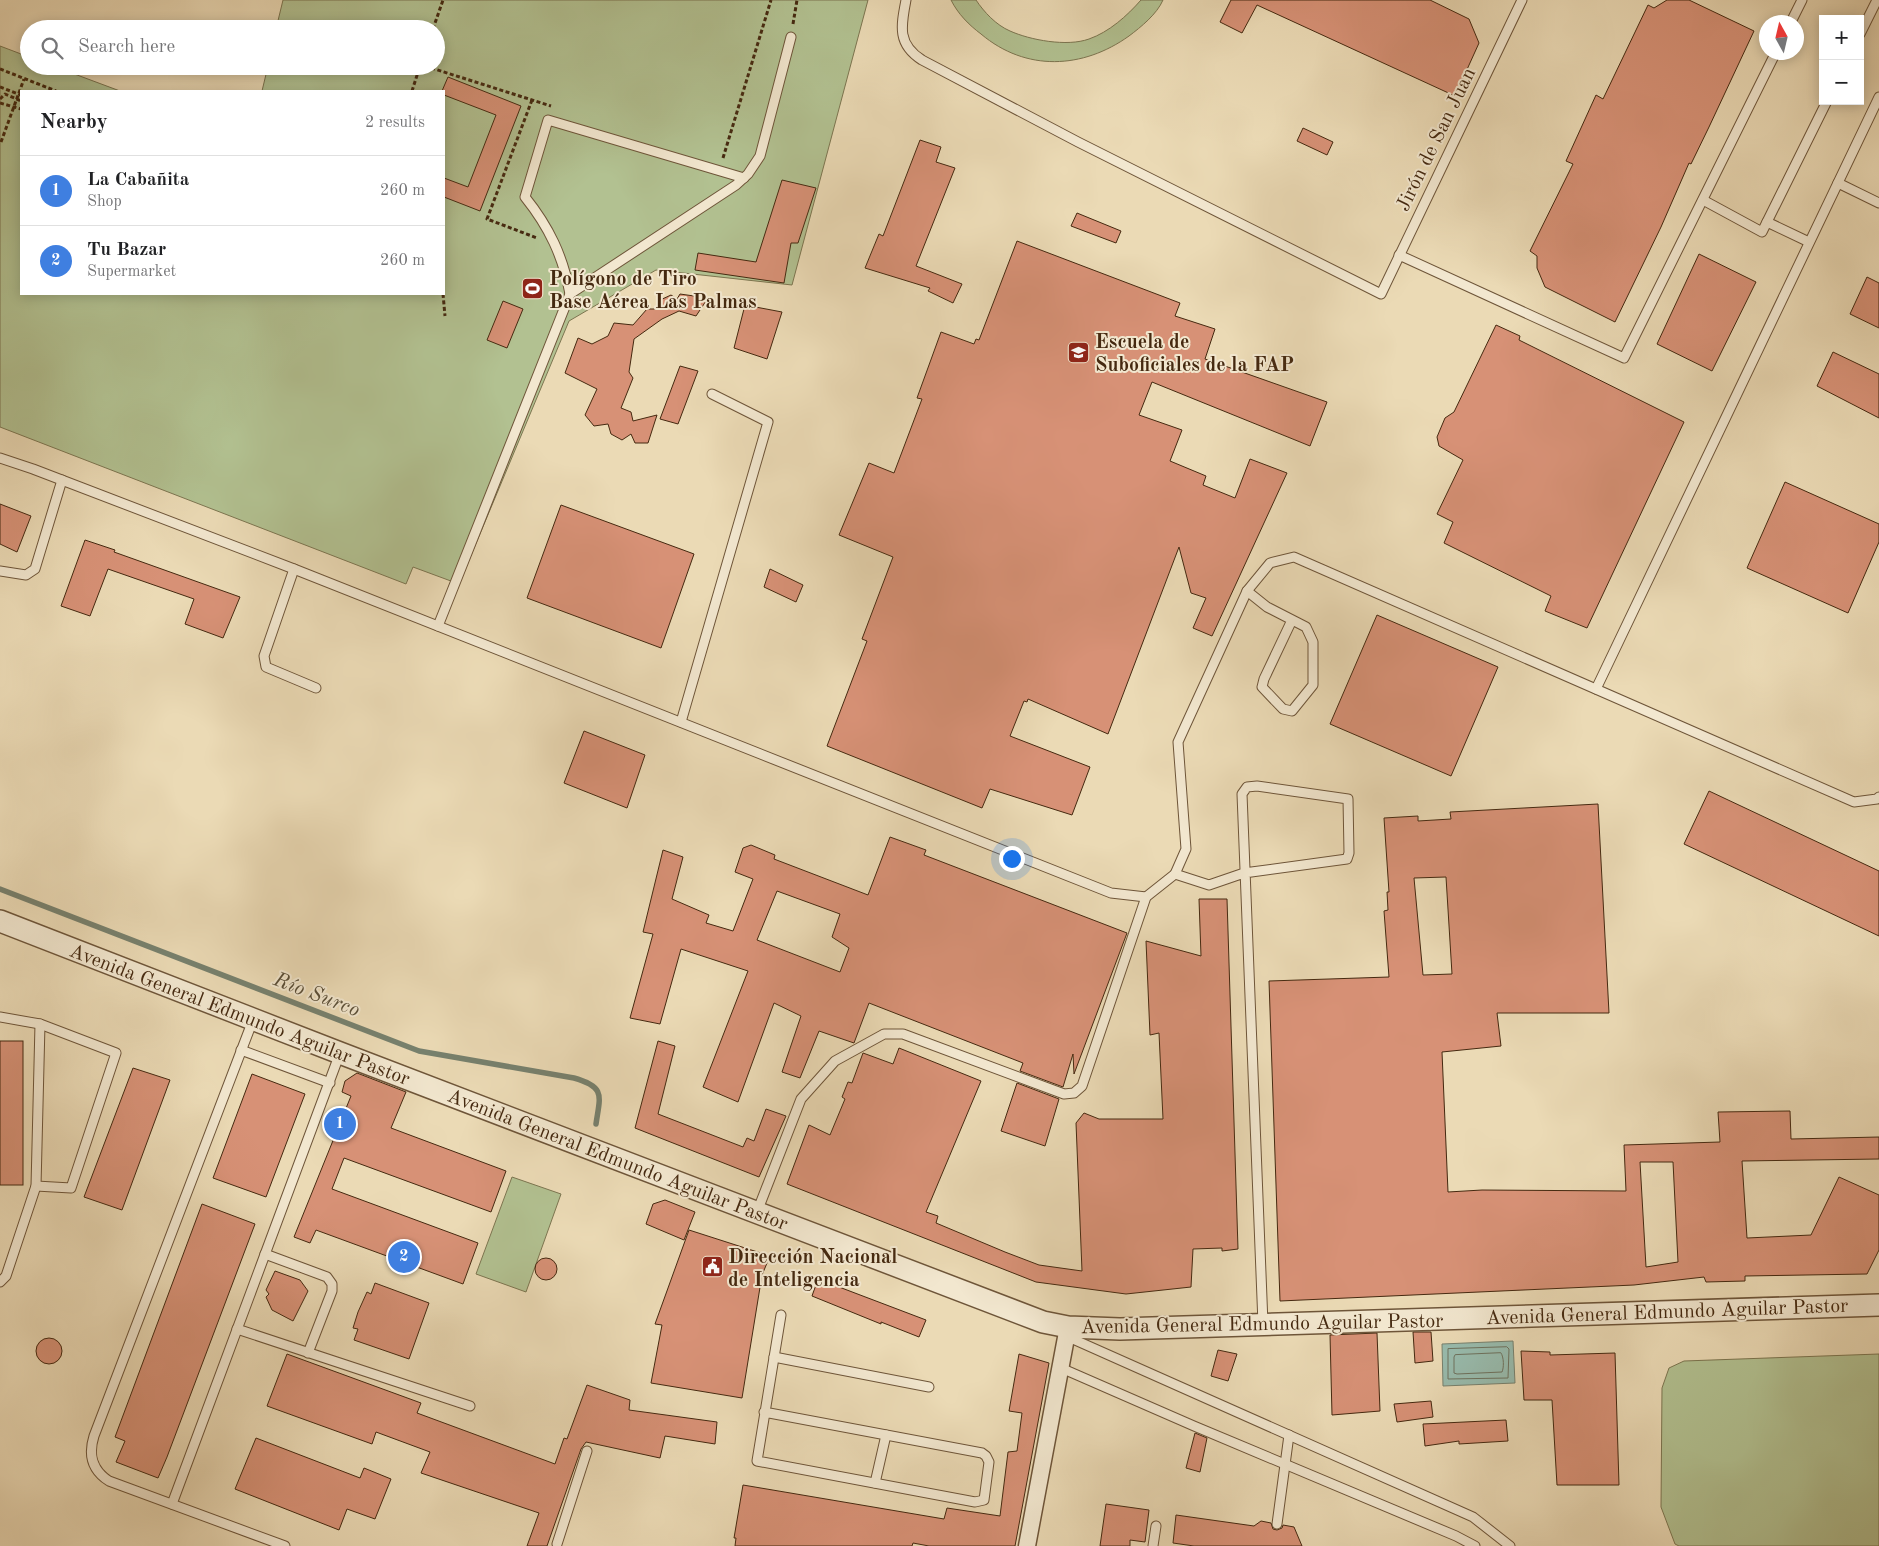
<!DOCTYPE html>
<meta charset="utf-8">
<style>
body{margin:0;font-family:"Old Standard TT",serif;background:#f2f2f2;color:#202124}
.controls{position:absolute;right:15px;top:15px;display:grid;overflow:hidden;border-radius:0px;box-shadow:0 2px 12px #0003}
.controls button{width:45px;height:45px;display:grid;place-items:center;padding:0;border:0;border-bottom:1px solid #e0e0e0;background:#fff;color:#202124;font:25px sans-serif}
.compass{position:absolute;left:1759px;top:15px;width:45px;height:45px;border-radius:50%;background:#fff;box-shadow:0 2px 12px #0003;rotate:352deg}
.you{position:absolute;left:1011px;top:858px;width:18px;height:18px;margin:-12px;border:4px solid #fff;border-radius:50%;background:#1a73e8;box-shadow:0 0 0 8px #1a73e833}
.badge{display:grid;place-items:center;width:32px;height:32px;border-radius:50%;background:#d93025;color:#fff;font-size:16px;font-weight:700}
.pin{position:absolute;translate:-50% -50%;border:2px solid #fff;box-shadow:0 1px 5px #0006}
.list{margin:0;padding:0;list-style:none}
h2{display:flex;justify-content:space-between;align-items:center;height:65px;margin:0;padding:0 20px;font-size:21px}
h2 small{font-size:16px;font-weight:400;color:#757577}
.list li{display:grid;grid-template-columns:32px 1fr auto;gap:15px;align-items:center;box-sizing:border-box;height:70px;padding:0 20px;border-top:1px solid #e0e0e0}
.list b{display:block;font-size:19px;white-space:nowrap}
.list p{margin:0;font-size:16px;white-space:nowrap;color:#757577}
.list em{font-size:16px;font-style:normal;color:#757577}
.icon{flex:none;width:28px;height:28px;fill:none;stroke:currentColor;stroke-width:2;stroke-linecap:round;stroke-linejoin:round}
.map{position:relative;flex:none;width:1879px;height:1546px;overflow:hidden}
.search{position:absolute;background:#fff;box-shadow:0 2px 12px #0003;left:20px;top:20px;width:425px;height:55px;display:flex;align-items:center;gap:12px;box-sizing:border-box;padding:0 18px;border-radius:28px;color:#757577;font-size:19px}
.panel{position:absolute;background:#fff;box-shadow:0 2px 12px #0003;left:20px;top:90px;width:425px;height:205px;border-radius:0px}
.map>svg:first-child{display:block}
.green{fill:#b2c191;stroke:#7c7550}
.water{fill:#98bbad;stroke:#77816e}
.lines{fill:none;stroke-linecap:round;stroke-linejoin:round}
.shore{stroke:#6e725e;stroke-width:1}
.stream{stroke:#77816e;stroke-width:5.5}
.building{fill:#d79176;stroke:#452910;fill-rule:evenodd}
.service-casing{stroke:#6e5539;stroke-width:11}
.minor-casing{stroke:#6e5539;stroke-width:19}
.tertiary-casing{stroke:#6e5539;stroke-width:24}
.path{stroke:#452910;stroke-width:3;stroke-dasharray:4 2.5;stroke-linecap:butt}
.service{stroke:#f2e7cf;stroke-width:9}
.minor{stroke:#f2e7cf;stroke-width:16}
.tertiary{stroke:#f2e7cf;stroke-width:21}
.labels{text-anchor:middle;stroke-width:4;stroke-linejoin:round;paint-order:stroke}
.street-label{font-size:20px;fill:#452910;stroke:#f2e7cf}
.poi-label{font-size:20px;font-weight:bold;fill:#452910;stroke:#f2e7cf;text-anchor:start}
.water-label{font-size:21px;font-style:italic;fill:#5a4e37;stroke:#f2e7cf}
</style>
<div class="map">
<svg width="1879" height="1546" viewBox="0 0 1879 1546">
<rect width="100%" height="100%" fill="#ebdab5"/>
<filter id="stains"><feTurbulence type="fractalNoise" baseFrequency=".004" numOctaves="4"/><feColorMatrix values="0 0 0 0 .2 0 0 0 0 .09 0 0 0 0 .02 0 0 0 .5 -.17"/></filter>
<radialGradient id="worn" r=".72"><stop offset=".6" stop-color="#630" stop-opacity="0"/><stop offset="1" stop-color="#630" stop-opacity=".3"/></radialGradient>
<!-- green -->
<g class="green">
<path d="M 283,0 L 868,0 L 792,285 L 656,270 L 569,321 L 459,584 L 413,567 L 406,584 L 0,427 L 0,46 L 29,57 L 29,66 L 53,66 L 120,91 L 21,91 L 21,294 L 444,294 L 444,91 L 262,91 L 268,66 L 436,66 L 436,29 L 276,29 Z"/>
<path d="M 951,0 L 976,0 C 984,12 996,25 1010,31 C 1030,40 1067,47 1089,39 C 1109,32 1127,16 1141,0 L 1163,0 C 1157,14 1141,27 1129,36 C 1083,69 1026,72 981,34 C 969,25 958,14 951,0 Z"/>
<path d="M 512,1177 L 561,1194 L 526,1292 L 476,1274 Z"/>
<path d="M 1879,1354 L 1879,1546 L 1679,1546 L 1675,1544 L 1661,1507 L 1662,1388 L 1669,1368 L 1684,1361 Z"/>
</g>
<!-- water -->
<path class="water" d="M 1513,1341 L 1515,1383 L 1443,1386 L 1442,1344 Z"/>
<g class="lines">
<!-- shore -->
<g class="shore">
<path d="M 1507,1347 L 1509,1349 L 1508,1378 L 1448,1379 L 1448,1349 Z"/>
<path d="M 1501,1353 C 1504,1357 1504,1368 1502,1372 L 1457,1374 L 1454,1373 L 1454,1357 L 1455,1355 Z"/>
</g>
<!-- stream -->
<path class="stream" d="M 0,889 L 419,1051 L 574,1078 C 606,1087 600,1096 596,1124"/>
</g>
<!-- building -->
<g class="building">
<path d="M 1231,0 L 1430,0 L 1469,19 L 1479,43 L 1455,96 L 1257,5 L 1242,33 L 1220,22 Z"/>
<path d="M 1667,0 L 1689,0 L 1754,31 L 1709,127 L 1691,164 L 1689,163 L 1661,227 L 1615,322 L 1545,287 L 1537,268 L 1537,256 L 1530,251 L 1573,164 L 1566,161 L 1596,95 L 1603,99 L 1648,5 L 1654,8 Z"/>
<path d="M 448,77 L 521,106 L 480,211 L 444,197 L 444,178 L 468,187 L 496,115 L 444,95 L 444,91 L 442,91 Z"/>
<path d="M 1303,128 L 1333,142 L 1327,155 L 1297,141 Z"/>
<path d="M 920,140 L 941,147 L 936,162 L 955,168 L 916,266 L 962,284 L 953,303 L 928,291 L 930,288 L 865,268 L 879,234 L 883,236 Z"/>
<path d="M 782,180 L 816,188 L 798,243 L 791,243 L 784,283 L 695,270 L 698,253 L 756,262 Z"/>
<path d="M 1077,213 L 1121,231 L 1116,243 L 1071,226 Z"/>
<path d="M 1017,241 L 1180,303 L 1175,316 L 1215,329 L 1205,359 L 1327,402 L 1310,446 L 1152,382 L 1139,415 L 1182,430 L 1170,461 L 1206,476 L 1203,485 L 1235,498 L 1250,459 L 1287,473 L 1212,636 L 1193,628 L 1206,598 L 1191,593 L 1179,547 L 1108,734 L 1028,699 L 1027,702 L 1024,701 L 1010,736 L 1090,767 L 1072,815 L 990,789 L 982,808 L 827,746 L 867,641 L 862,639 L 893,557 L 839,535 L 869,463 L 894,473 L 922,399 L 917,398 L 941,332 L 974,344 L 976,339 L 979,340 Z"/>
<path d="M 1699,254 L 1756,282 L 1712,371 L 1657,344 Z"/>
<path d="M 1867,277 L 1879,283 L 1879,328 L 1850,314 Z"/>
<path d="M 680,294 L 708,298 L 696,316 L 679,311 L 662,319 L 634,339 L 629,372 L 633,378 L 621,408 L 631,412 L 633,421 L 657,415 L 648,443 L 635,443 L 631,434 L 622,440 L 611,434 L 608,424 L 594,426 L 585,415 L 597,389 L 565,373 L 578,338 L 592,344 L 608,336 L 614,323 L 633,325 L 647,309 L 659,309 L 658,301 L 671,295 L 677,299 Z"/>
<path d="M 503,301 L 523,309 L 507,348 L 487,340 Z"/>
<path d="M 745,305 L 782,312 L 767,359 L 734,348 Z"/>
<path d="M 1496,325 L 1520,336 L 1519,340 L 1684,422 L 1587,628 L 1545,611 L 1551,596 L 1444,543 L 1453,522 L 1437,514 L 1463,460 L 1439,446 L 1437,437 L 1445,418 L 1454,412 Z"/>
<path d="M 1833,352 L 1879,374 L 1879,418 L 1817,386 Z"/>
<path d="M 680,366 L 698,371 L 678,424 L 660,419 Z"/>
<path d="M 1785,482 L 1879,524 L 1879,542 L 1848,613 L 1747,568 Z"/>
<path d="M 0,504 L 31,516 L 17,552 L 0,544 Z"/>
<path d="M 561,505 L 694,554 L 661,648 L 527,598 Z"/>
<path d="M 85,540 L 115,550 L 114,552 L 240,597 L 223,638 L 185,624 L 194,599 L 108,569 L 90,616 L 61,606 Z"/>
<path d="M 770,569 L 803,585 L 796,602 L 764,587 Z"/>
<path d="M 1377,615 L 1498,667 L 1451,776 L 1330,724 Z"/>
<path d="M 584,731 L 645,755 L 627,808 L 564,783 Z"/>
<path d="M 1709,791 L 1879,871 L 1879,936 L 1684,844 Z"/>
<path d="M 1598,804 L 1609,1013 L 1497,1013 L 1501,1046 L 1442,1052 L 1448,1192 L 1482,1190 L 1626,1191 L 1624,1145 L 1720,1142 L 1718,1112 L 1790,1111 L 1791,1139 L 1879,1137 L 1879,1159 L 1742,1161 L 1747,1238 L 1811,1235 L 1839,1177 L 1879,1195 L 1879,1250 L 1867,1274 L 1745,1276 L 1745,1281 L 1706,1282 L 1704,1277 L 1634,1285 L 1280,1301 L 1269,981 L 1389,977 L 1384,911 L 1388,910 L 1387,892 L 1389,892 L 1384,818 L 1418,816 L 1418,821 L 1451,819 L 1450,812 ZM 1446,877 L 1452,974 L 1423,975 L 1414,878 ZM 1640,1162 L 1673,1162 L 1678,1262 L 1646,1267 Z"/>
<path d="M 890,837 L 926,850 L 924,855 L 1127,933 L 1074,1074 L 1073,1054 L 1063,1087 L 1020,1071 L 1023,1063 L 869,1003 L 854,1043 L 819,1031 L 800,1078 L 782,1072 L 801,1016 L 774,1003 L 738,1102 L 703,1087 L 748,971 L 681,949 L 660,1024 L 630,1018 L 653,934 L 643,932 L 663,850 L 683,857 L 672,899 L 709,915 L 706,923 L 733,931 L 753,879 L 735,872 L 743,848 L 751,845 L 775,855 L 774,859 L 868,895 ZM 777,891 L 840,914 L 832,937 L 849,948 L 840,972 L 757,940 Z"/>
<path d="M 1199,899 L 1227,899 L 1238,1249 L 1222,1251 L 1222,1248 L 1193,1249 L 1191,1287 L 1126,1294 L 1036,1282 L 787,1184 L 809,1125 L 830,1135 L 845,1099 L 842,1097 L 848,1082 L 852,1083 L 863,1053 L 893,1064 L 899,1048 L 981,1081 L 926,1212 L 938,1216 L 936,1223 L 1005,1252 L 1039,1265 L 1082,1271 L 1076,1123 L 1084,1113 L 1099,1119 L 1163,1119 L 1159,1033 L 1150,1035 L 1146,941 L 1201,956 Z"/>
<rect x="0" y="1041" width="23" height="144"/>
<path d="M 658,1041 L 675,1046 L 658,1114 L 743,1147 L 747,1138 L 754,1141 L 766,1109 L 786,1116 L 759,1177 L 635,1128 Z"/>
<path d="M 133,1068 L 170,1080 L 122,1210 L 84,1197 Z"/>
<path d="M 357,1073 L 406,1092 L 391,1128 L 506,1171 L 491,1212 L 344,1158 L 332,1189 L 478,1243 L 463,1284 L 316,1230 L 310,1243 L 294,1237 L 351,1096 L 342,1092 L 345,1081 Z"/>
<path d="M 252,1074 L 305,1094 L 266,1197 L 213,1178 Z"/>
<path d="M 1017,1083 L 1059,1099 L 1045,1146 L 1001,1131 Z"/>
<path d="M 665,1200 L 695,1212 L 684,1240 L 646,1224 L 653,1204 Z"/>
<path d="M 202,1204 L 255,1224 L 167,1457 L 158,1478 L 116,1462 L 125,1441 L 115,1437 Z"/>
<path d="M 689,1230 L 770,1256 L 762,1275 L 742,1398 L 651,1383 L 662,1325 L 655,1324 Z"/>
<circle cx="546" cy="1269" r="11"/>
<path d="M 275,1271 L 300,1280 L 308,1291 L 293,1321 L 272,1310 L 266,1297 L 269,1294 L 266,1290 Z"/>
<path d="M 818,1279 L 926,1320 L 919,1337 L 881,1322 L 881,1324 L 812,1296 Z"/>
<path d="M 375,1283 L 429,1303 L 409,1359 L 354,1340 L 358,1329 L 353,1328 L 358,1312 L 367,1292 L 371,1294 Z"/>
<path d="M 1413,1332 L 1431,1332 L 1433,1361 L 1415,1363 Z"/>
<path d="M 1377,1333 L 1380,1411 L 1332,1415 L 1330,1335 Z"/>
<circle cx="49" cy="1351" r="13"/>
<path d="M 1218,1350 L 1237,1354 L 1228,1381 L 1211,1376 Z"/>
<path d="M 1521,1351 L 1550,1352 L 1550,1355 L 1615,1353 L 1619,1485 L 1557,1485 L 1552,1400 L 1524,1400 Z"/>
<path d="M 287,1354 L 421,1403 L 417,1413 L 555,1464 L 564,1438 L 567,1439 L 587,1385 L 630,1400 L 629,1410 L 717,1422 L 715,1444 L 665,1436 L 660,1458 L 586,1442 L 581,1449 L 547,1546 L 527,1546 L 539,1513 L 421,1473 L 430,1452 L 376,1432 L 372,1444 L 267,1406 Z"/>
<path d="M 1019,1354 L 1049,1363 L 1015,1546 L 929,1546 L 913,1543 L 912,1546 L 735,1546 L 736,1538 L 734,1538 L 743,1485 L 944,1519 L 947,1508 L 1000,1516 L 1008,1452 L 1017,1451 L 1022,1413 L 1009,1411 Z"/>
<path d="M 1431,1401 L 1433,1417 L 1397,1422 L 1394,1404 Z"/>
<path d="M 1506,1420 L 1508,1441 L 1459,1444 L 1459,1441 L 1425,1446 L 1423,1424 Z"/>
<path d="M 1195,1433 L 1207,1438 L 1200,1472 L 1186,1468 Z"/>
<path d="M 256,1438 L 360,1478 L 364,1468 L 391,1479 L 375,1519 L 347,1509 L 339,1530 L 235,1489 Z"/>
<path d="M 1106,1504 L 1149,1510 L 1145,1542 L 1130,1540 L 1130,1546 L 1100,1546 Z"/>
<path d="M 1176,1515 L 1254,1526 L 1261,1521 L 1271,1523 L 1273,1529 L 1277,1530 L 1282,1528 L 1283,1525 L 1294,1527 L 1302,1546 L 1194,1546 L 1173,1543 Z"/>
</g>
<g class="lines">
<defs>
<g id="service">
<path d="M 906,0 C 901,26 897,44 922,60 L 1078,142 L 1381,294 L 1522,0"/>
<path d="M 1791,22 L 1802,0"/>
<path d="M 1860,34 L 1877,0"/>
<path d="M 1838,183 L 1879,203"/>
<path d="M 1703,200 L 1762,232 L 1827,101"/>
<path d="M 1767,222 L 1809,242"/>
<path d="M 1399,255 L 1624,358 L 1776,52"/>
<path d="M 570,294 C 563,256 549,227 525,197 L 548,120 L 744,178"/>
<path d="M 0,458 L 33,469 L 294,569 L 1111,893 L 1146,897"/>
<path d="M 294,569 L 264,656 L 266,667 L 316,688"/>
<path d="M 0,571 L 26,575 L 35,569 L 62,480"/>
<path d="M 1247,591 L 1267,607 L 1306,627 L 1313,642 L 1313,685 L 1292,711 L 1283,709 L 1262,687 L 1264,679 L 1292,620"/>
<path d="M 438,626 L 570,294 L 736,185 L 748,174 L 760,156 L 791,37"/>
<path d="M 1596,689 L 1879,97"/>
<path d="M 681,722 L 768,422 L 712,394"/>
<path d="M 1175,874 L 1209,885 L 1244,873 L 1347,859 L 1349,853 L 1348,799 L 1257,786 L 1247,787 L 1242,794 L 1263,1324"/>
<path d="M 0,1017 L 40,1024 L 116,1053 L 71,1188 L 36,1186"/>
<path d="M 253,1020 L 94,1436 C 88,1455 92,1470 109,1481 L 285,1546"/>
<path d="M 241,1050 L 330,1083"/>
<path d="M 757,1212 L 801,1099 L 835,1061 L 884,1034 L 903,1034 L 1064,1094 L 1074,1093 L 1082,1086 L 1146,897 L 1175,874 L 1186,849 L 1178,742 L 1247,591 L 1270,563 L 1294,557 L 1854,802 L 1877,799 L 1879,797"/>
<path d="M 265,1254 L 327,1277 L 332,1284 L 332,1291 L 308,1353"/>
<path d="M 0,1282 L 6,1276 L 36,1186 L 40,1024"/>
<path d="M 237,1329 L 470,1406"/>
<path d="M 1066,1336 L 1473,1517 L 1510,1546"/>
<path d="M 774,1357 L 929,1387"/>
<path d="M 1061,1368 L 1194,1426 L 1456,1536 L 1475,1546"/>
<path d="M 764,1412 L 982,1453 L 986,1456 L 989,1462 L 984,1500 L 975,1502 L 757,1461 L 781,1315"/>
<path d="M 875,1483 L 886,1435"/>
<path d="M 172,1504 L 340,1053"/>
<path d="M 1277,1524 L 1289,1435"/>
<path d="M 557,1544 L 587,1451"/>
<path d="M 1153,1546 L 1156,1526"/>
</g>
<path id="minor" d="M 1027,1546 L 1068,1327"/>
<path id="tertiary" d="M 0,921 L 340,1053 L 1043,1322 L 1068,1327 L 1120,1329 L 1879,1305"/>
</defs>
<!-- service casing -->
<use href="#service" class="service-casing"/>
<!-- minor casing -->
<use href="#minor" class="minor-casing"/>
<!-- tertiary casing -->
<use href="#tertiary" class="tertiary-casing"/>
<!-- path -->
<g class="path">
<path d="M 793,24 L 797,0"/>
<path d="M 433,29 L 443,0"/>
<path d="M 425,66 L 551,106"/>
<path d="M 0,69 L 56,91"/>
<path d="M 0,87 L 21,95"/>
<path d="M 412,91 L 420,66"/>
<path d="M 0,99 L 5,94 L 21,101"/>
<path d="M 532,100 L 487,219 L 537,238"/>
<path d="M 0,103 L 21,109"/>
<path d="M 1,142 L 24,79"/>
<path d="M 723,158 L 771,0"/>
<path d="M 443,294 L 445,316"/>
</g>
<!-- service -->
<use href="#service" class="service"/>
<!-- minor -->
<use href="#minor" class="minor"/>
<!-- tertiary -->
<use href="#tertiary" class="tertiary"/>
</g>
<!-- icons -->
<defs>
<symbol id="stadium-square" viewBox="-11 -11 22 22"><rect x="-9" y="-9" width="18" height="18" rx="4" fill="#8f2418" stroke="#f2e7cf"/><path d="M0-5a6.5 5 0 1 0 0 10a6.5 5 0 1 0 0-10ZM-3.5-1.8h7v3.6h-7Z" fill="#fff"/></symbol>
<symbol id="university-square" viewBox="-11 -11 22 22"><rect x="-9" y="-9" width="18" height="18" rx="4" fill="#8f2418" stroke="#f2e7cf"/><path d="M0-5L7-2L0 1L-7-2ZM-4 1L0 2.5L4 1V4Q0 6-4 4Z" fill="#fff"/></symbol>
<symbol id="civic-square" viewBox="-11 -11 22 22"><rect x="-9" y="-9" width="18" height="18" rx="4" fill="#8f2418" stroke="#f2e7cf"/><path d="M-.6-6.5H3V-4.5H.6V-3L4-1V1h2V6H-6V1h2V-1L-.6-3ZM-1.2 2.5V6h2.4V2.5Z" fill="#fff"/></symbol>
</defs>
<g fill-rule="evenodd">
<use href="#stadium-square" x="520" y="276" width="25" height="25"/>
<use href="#university-square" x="1066" y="340" width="25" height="25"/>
<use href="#civic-square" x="700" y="1254" width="25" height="25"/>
</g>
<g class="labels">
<!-- street labels -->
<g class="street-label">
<text transform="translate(1435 139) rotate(-64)" y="7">Jirón de San Juan</text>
<text transform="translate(240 1014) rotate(21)" y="7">Avenida General Edmundo Aguilar Pastor</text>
<text transform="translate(618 1159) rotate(21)" y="7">Avenida General Edmundo Aguilar Pastor</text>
<text transform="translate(1667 1311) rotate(-2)" y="7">Avenida General Edmundo Aguilar Pastor</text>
<text transform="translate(1262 1323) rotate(-1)" y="7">Avenida General Edmundo Aguilar Pastor</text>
</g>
<!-- poi labels -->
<g class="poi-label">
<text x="549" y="285">Polígono de Tiro<tspan x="549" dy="23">Base Aérea Las Palmas</tspan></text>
<text x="1095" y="348">Escuela de<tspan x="1095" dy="23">Suboficiales de la FAP</tspan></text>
<text x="728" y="1263">Dirección Nacional<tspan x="728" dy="23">de Inteligencia</tspan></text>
</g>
<!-- water labels -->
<g class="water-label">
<text transform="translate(317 994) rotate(21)" y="7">Río Surco</text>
</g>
</g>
<rect width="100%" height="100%" filter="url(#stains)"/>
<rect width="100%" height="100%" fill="url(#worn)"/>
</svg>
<div class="controls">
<button>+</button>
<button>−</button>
</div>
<svg class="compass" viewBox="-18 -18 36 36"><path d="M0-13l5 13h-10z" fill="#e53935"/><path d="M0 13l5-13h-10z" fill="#757577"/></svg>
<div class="you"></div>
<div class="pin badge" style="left:340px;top:1124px;background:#3f7fe0">1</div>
<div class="pin badge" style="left:404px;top:1257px;background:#3f7fe0">2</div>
<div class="search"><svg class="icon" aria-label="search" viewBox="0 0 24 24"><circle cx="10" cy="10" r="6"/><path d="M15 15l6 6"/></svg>Search here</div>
<section class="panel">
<h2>Nearby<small>2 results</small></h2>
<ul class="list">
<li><span class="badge" style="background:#3f7fe0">1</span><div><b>La Cabañita</b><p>Shop</p></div><em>260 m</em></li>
<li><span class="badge" style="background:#3f7fe0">2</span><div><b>Tu Bazar</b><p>Supermarket</p></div><em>260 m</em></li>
</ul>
</section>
</div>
